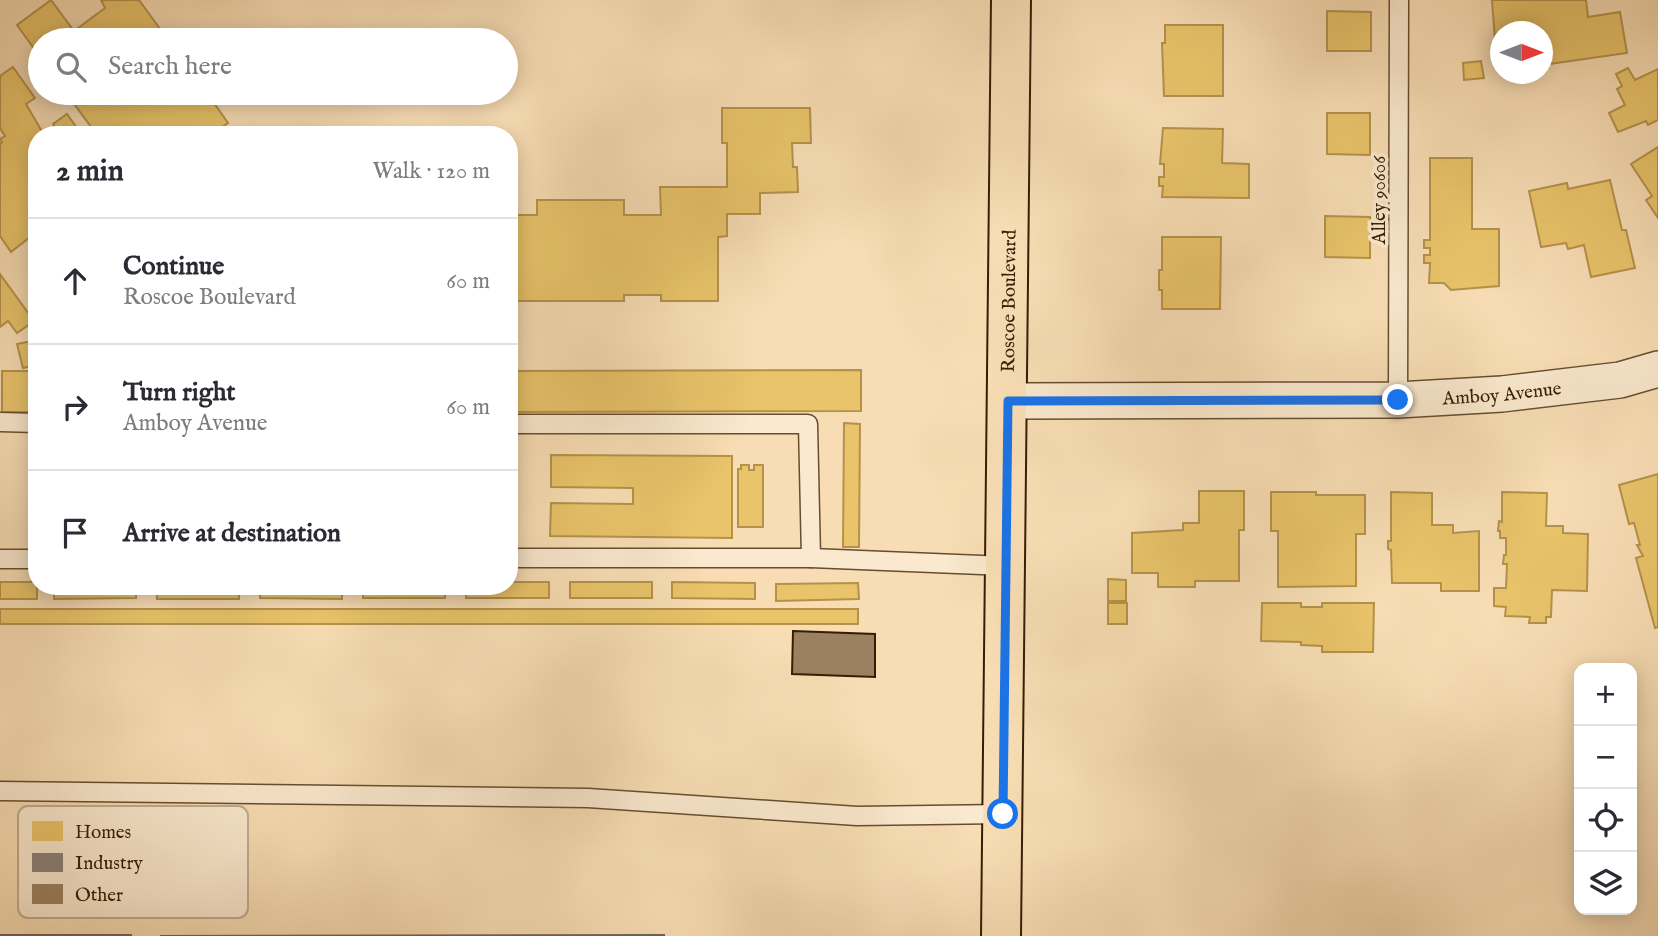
<!DOCTYPE html>
<meta charset="utf-8">
<style>
body{margin:0;font-family:"IM FELL English",serif;background:#f7f7f7;color:#2b2b33}
.controls{position:absolute;right:21px;bottom:21px;display:grid;overflow:hidden;border-radius:14px;box-shadow:0 4px 18px #0003}
.controls button{width:63px;height:63px;display:grid;place-items:center;padding:0;border:0;border-bottom:2px solid #e1e1e2;background:#fff;color:#2b2b33;font:35px sans-serif}
.compass{position:absolute;left:1490px;top:21px;width:63px;height:63px;border-radius:50%;background:#fff;box-shadow:0 4px 18px #0003;rotate:90deg}
.stop{position:absolute;width:21px;height:21px;margin:-16px;border:5px solid #1a73e8;border-radius:50%;background:#fff}
.stop.end{background:#1a73e8;border-color:#fff;box-shadow:0 2px 7px #0008}
.list{margin:0;padding:0;list-style:none}
h2{display:flex;justify-content:space-between;align-items:center;height:91px;margin:0;padding:0 28px;font-size:30px}
h2 small{font-size:23px;font-weight:400;color:#7c7c81}
.list li{display:grid;grid-template-columns:46px 1fr auto;gap:21px;align-items:center;box-sizing:border-box;height:126px;padding:0 28px;border-top:2px solid #e1e1e2}
.list b{display:block;font-size:26px;white-space:nowrap}
.list p{margin:0;font-size:23px;white-space:nowrap;color:#7c7c81}
.list em{font-size:23px;font-style:normal;color:#7c7c81}
.icon{flex:none;width:38px;height:38px;fill:none;stroke:currentColor;stroke-width:2;stroke-linecap:round;stroke-linejoin:round}
.map{position:relative;flex:none;width:1658px;height:936px;overflow:hidden}
.search{position:absolute;background:#fff;box-shadow:0 4px 18px #0003;left:28px;top:28px;width:490px;height:77px;display:flex;align-items:center;gap:18px;box-sizing:border-box;padding:0 24px;border-radius:38px;color:#7c7c81;font-size:26px}
.panel{position:absolute;background:#fff;box-shadow:0 4px 18px #0003;left:28px;top:126px;width:490px;height:469px;border-radius:28px}
.map>svg:first-child{display:block}
.homes{fill:#e9c46a;stroke:#b4924b;stroke-width:2}
.industry{fill:#8a817c;stroke:#716358;stroke-width:2}
.building{fill:#9b8160;stroke:#371d04;stroke-width:2}
.lines{fill:none;stroke-linecap:round;stroke-linejoin:round}
.service-casing{stroke:#674d30;stroke-width:21}
.minor-casing{stroke:#674d30;stroke-width:38}
.primary-casing{stroke:#371d04;stroke-width:42}
.service{stroke:#fae9ce;stroke-width:18}
.minor{stroke:#fae9ce;stroke-width:35}
.primary{stroke:#f8ddb4;stroke-width:38}
.route{stroke:#1a73e8;stroke-width:9}
.labels{text-anchor:middle;stroke-width:7;stroke-linejoin:round;paint-order:stroke}
.street-label{font-size:19px;fill:#371d04;stroke:#fae9ce}
.key{fill:#fae9ce;stroke:#c0ac91;stroke-width:2}
.key-label{font-size:19px;fill:#371d04}
</style>
<div class="map">
<svg width="1658" height="936" viewBox="0 0 1658 936">
<rect width="100%" height="100%" fill="#f8ddb4"/>
<filter id="stains"><feTurbulence type="fractalNoise" baseFrequency=".00286" numOctaves="4"/><feColorMatrix values="0 0 0 0 .2 0 0 0 0 .09 0 0 0 0 .02 0 0 0 .5 -.17"/></filter>
<radialGradient id="worn" r=".72"><stop offset=".6" stop-color="#630" stop-opacity="0"/><stop offset="1" stop-color="#630" stop-opacity=".3"/></radialGradient>
<!-- homes -->
<g class="homes">
<path d="M 51,0 L 74,31 L 105,8 L 101,0 L 139,0 L 168,40 L 40,40 L 40,57 L 17,25 Z"/>
<path d="M 1492,0 L 1586,0 L 1588,17 L 1620,12 L 1627,53 L 1542,65 L 1542,32 L 1500,32 L 1500,54 L 1496,53 Z"/>
<path d="M 1327,11 L 1371,12 L 1371,51 L 1327,51 Z"/>
<path d="M 1165,25 L 1223,25 L 1223,96 L 1164,96 L 1162,43 L 1165,43 Z"/>
<path d="M 1481,61 L 1484,78 L 1464,80 L 1463,63 Z"/>
<path d="M 13,67 L 35,98 L 26,104 L 44,135 L 37,135 L 37,249 L 29,238 L 11,252 L 0,236 L 0,144 L 2,142 L 0,139 L 5,136 L 0,128 L 0,76 Z"/>
<path d="M 1628,68 L 1635,80 L 1658,69 L 1658,120 L 1648,125 L 1646,121 L 1618,132 L 1609,113 L 1625,105 L 1617,89 L 1622,86 L 1616,74 Z"/>
<path d="M 66,93 L 207,93 L 228,123 L 211,135 L 97,135 Z"/>
<path d="M 722,108 L 810,108 L 811,143 L 792,143 L 793,167 L 797,167 L 798,192 L 760,193 L 760,214 L 727,214 L 727,236 L 718,237 L 718,301 L 661,301 L 661,295 L 624,295 L 624,301 L 509,301 L 509,215 L 537,215 L 537,200 L 624,200 L 624,215 L 661,215 L 660,187 L 727,187 L 727,143 L 722,143 Z"/>
<path d="M 1327,113 L 1370,113 L 1370,155 L 1327,154 Z"/>
<path d="M 67,114 L 82,135 L 61,135 L 53,124 Z"/>
<path d="M 1163,128 L 1223,129 L 1222,163 L 1249,164 L 1249,198 L 1162,197 L 1163,186 L 1159,186 L 1159,177 L 1164,177 L 1164,164 L 1160,164 Z"/>
<path d="M 1658,147 L 1658,218 L 1646,200 L 1652,196 L 1631,164 Z"/>
<path d="M 1430,158 L 1472,158 L 1472,229 L 1499,229 L 1499,286 L 1451,290 L 1444,283 L 1429,283 L 1430,263 L 1424,263 L 1424,255 L 1430,255 L 1430,248 L 1424,248 L 1424,240 L 1430,240 Z"/>
<path d="M 1610,180 L 1622,230 L 1626,230 L 1635,268 L 1591,277 L 1584,245 L 1568,249 L 1566,243 L 1541,247 L 1529,191 L 1567,183 L 1568,189 Z"/>
<path d="M 1325,216 L 1370,217 L 1370,258 L 1325,257 Z"/>
<path d="M 1162,237 L 1221,237 L 1220,309 L 1162,309 L 1162,290 L 1159,290 L 1159,270 L 1162,270 Z"/>
<path d="M 0,274 L 34,321 L 17,333 L 8,321 L 0,327 Z"/>
<path d="M 37,340 L 37,365 L 23,368 L 17,344 Z"/>
<path d="M 861,370 L 861,411 L 509,412 L 509,371 Z"/>
<rect x="2" y="371" width="35" height="41"/>
<path d="M 844,423 L 860,424 L 859,547 L 843,547 Z"/>
<path d="M 551,455 L 732,456 L 732,538 L 550,536 L 551,503 L 633,504 L 633,488 L 551,487 Z"/>
<path d="M 741,465 L 749,465 L 749,470 L 754,470 L 754,465 L 763,465 L 763,527 L 738,527 L 738,469 L 741,469 Z"/>
<path d="M 1658,474 L 1658,627 L 1655,628 L 1636,558 L 1643,556 L 1637,545 L 1640,545 L 1634,523 L 1629,524 L 1619,485 Z"/>
<path d="M 1199,491 L 1244,491 L 1244,530 L 1239,530 L 1239,581 L 1195,581 L 1195,587 L 1158,587 L 1158,573 L 1132,573 L 1132,533 L 1183,530 L 1183,523 L 1199,523 Z"/>
<path d="M 1271,492 L 1316,492 L 1316,495 L 1365,495 L 1365,534 L 1356,534 L 1356,586 L 1278,587 L 1278,531 L 1271,531 Z"/>
<path d="M 1391,492 L 1432,493 L 1432,525 L 1453,525 L 1453,533 L 1479,531 L 1479,591 L 1441,591 L 1441,583 L 1392,583 L 1391,550 L 1388,549 L 1388,541 L 1391,541 Z"/>
<path d="M 1502,492 L 1547,493 L 1546,526 L 1563,526 L 1563,533 L 1588,534 L 1587,591 L 1552,590 L 1551,617 L 1546,617 L 1546,623 L 1529,623 L 1530,617 L 1505,616 L 1506,607 L 1494,606 L 1494,588 L 1506,588 L 1507,564 L 1503,564 L 1504,555 L 1506,555 L 1506,538 L 1500,538 L 1500,531 L 1498,531 L 1499,521 L 1502,522 Z"/>
<path d="M 1108,579 L 1126,580 L 1126,601 L 1108,601 Z"/>
<rect x="0" y="582" width="37" height="17"/>
<path d="M 509,582 L 549,582 L 549,598 L 466,598 L 466,586 L 509,586 Z"/>
<rect x="570" y="582" width="82" height="16"/>
<path d="M 672,582 L 755,583 L 755,599 L 672,598 Z"/>
<path d="M 858,583 L 859,599 L 776,601 L 776,584 Z"/>
<path d="M 54,586 L 136,586 L 136,598 L 54,599 Z"/>
<rect x="157" y="586" width="82" height="13"/>
<path d="M 260,586 L 342,586 L 342,599 L 260,598 Z"/>
<rect x="363" y="586" width="82" height="12"/>
<rect x="1108" y="603" width="19" height="21"/>
<path d="M 1262,603 L 1301,603 L 1301,607 L 1322,607 L 1322,603 L 1374,603 L 1373,652 L 1322,652 L 1322,646 L 1301,645 L 1301,642 L 1261,641 Z"/>
<rect x="0" y="609" width="858" height="15"/>
</g>
<!-- industry -->
<g class="industry">
<path d="M 0,935 L 131,935 L 131,936 Z"/>
<path d="M 664,935 L 664,936 L 160,936 Z"/>
</g>
<!-- building -->
<path class="building" d="M 793,631 L 875,634 L 875,677 L 792,674 Z"/>
<g class="lines">
<defs>
<g id="service">
<path d="M 1398,400 L 1399,0"/>
<path d="M 0,422 L 37,423"/>
<path d="M 509,424 L 808,424 L 811,558"/>
<path d="M 509,558 L 811,558 L 1006,566"/>
<path d="M 0,559 L 37,559"/>
<path d="M 0,791 L 588,798 L 857,816 L 1003,814"/>
</g>
<g id="minor">
<path id="s1" d="M 1008,401 L 1398,400 L 1502,394 L 1620,380 L 1658,369"/>
</g>
<g id="primary">
<path id="s2" d="M 1001,936 L 1011,0"/>
</g>
</defs>
<!-- service casing -->
<use href="#service" class="service-casing"/>
<!-- minor casing -->
<use href="#minor" class="minor-casing"/>
<!-- primary casing -->
<use href="#primary" class="primary-casing"/>
<!-- service -->
<use href="#service" class="service"/>
<!-- minor -->
<use href="#minor" class="minor"/>
<!-- primary -->
<use href="#primary" class="primary"/>
</g>
<g class="lines">
<!-- route -->
<path class="route" d="M 1003,814 L 1008,401 L 1398,400"/>
</g>
<g class="labels">
<!-- street labels -->
<g class="street-label">
<text transform="translate(1378 200) rotate(-90)" y="7">Alley 90606</text>
<text dy="7" stroke="none"><textPath href="#s2" startOffset="635">Roscoe Boulevard</textPath></text>
<text dy="7" stroke="none"><textPath href="#s1" startOffset="494">Amboy Avenue</textPath></text>
</g>
</g>
<!-- legend -->
<rect x="18" y="806" width="230" height="112" rx="10" class="key"/>
<rect x="32" y="821" width="31" height="20" fill="#e9c46a"/>
<rect x="32" y="853" width="31" height="19" fill="#8a817c"/>
<rect x="32" y="884" width="31" height="20" fill="#9b8160"/>
<g class="key-label">
<text x="75" y="838">Homes</text>
<text x="75" y="869">Industry</text>
<text x="75" y="901">Other</text>
</g>
<rect width="100%" height="100%" filter="url(#stains)"/>
<rect width="100%" height="100%" fill="url(#worn)"/>
</svg>
<div class="controls">
<button>+</button>
<button>−</button>
<button><svg class="icon" aria-label="locate" viewBox="0 0 24 24"><circle cx="12" cy="12" r="6"/><path d="M12 2v4M12 18v4M2 12h4M18 12h4"/></svg></button>
<button><svg class="icon" aria-label="layers" viewBox="0 0 24 24"><path d="M12 4l9 5-9 5-9-5zM3 14l9 5 9-5"/></svg></button>
</div>
<svg class="compass" viewBox="-18 -18 36 36"><path d="M0-13l5 13h-10z" fill="#e53935"/><path d="M0 13l5-13h-10z" fill="#7c7c81"/></svg>
<div class="stop" style="left:1003px;top:814px"></div>
<div class="stop end" style="left:1398px;top:400px"></div>
<div class="search"><svg class="icon" aria-label="search" viewBox="0 0 24 24"><circle cx="10" cy="10" r="6"/><path d="M15 15l6 6"/></svg>Search here</div>
<section class="panel">
<h2>2 min<small>Walk · 120 m</small></h2>
<ul class="list">
<li><svg class="icon" aria-label="ahead" viewBox="0 0 24 24"><path d="M12 20V5M6 11l6-6 6 6"/></svg><div><b>Continue</b><p>Roscoe Boulevard</p></div><em>60 m</em></li>
<li><svg class="icon" aria-label="right" viewBox="0 0 24 24"><path d="M7 20v-9h11M14 6l5 5-5 5"/></svg><div><b>Turn right</b><p>Amboy Avenue</p></div><em>60 m</em></li>
<li><svg class="icon" aria-label="arrive" viewBox="0 0 24 24"><path d="M6 21V4h12l-3 4 3 4H6"/></svg><div><b>Arrive at destination</b></div></li>
</ul>
</section>
</div>
